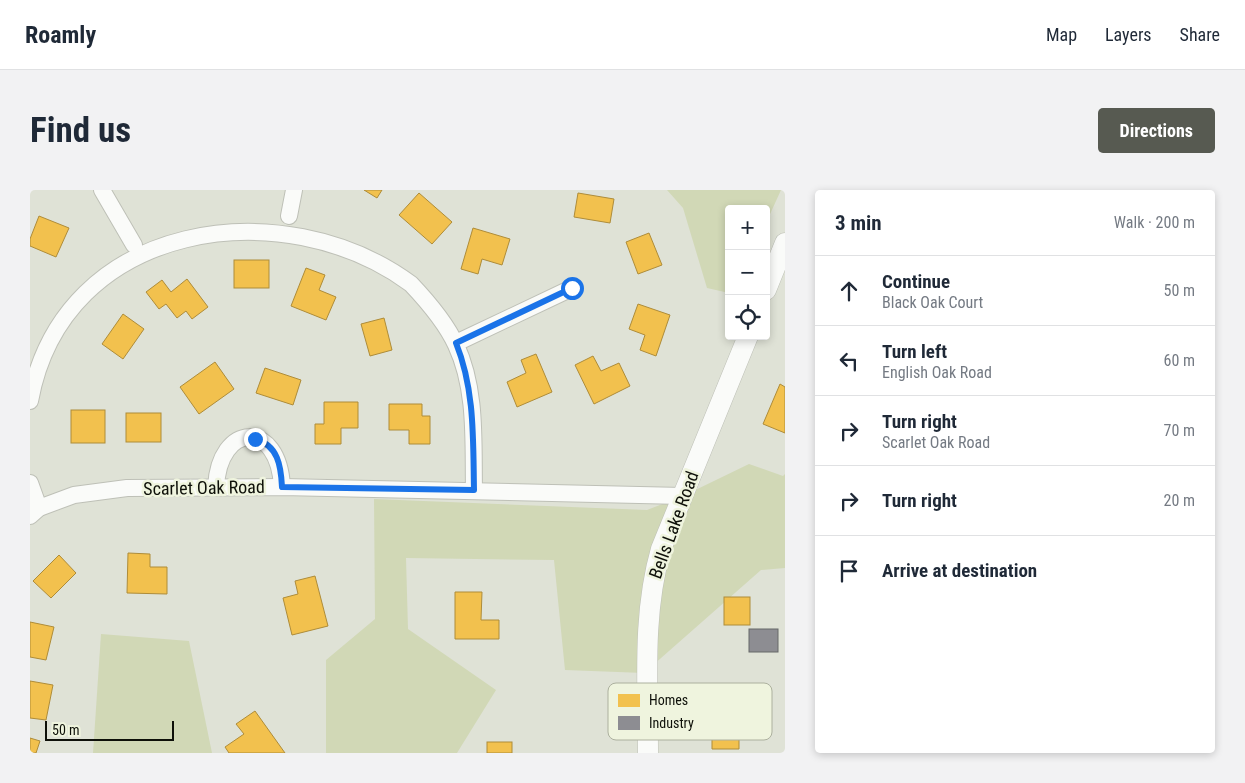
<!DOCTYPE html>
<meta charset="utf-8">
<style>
body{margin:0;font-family:"Roboto Condensed",sans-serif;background:#f2f2f3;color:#1f2937}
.controls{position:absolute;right:15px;top:15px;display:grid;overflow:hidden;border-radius:5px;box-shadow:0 2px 8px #0003}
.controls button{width:45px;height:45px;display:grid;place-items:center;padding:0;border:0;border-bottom:1px solid #e0e1e3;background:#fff;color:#1f2937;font:25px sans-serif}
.scale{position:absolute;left:15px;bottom:12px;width:129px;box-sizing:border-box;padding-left:5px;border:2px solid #0e1009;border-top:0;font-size:14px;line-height:18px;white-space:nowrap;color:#0e1009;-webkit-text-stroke:4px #eff4de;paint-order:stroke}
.stop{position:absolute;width:15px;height:15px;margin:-11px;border:4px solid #1a73e8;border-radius:50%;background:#fff}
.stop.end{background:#1a73e8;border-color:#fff;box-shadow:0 1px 5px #0008}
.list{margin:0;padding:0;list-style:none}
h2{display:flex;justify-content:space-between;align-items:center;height:65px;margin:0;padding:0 20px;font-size:21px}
h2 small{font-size:16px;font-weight:400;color:#747a83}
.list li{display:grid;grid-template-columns:32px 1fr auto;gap:15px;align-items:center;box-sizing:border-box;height:70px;padding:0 20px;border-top:1px solid #e0e1e3}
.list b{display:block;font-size:19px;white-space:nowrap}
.list p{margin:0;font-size:16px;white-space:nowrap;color:#747a83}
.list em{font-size:16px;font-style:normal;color:#747a83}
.icon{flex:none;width:28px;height:28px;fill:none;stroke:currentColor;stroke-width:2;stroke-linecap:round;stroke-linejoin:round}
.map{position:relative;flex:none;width:755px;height:563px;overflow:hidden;border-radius:5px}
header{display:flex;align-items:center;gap:30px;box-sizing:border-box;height:70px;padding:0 25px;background:#fff;border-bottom:1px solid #e0e1e3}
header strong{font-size:24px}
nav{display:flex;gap:28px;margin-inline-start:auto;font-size:18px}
.intro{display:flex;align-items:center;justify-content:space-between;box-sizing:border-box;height:120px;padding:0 30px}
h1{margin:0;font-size:35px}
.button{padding:12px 22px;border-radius:5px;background:#575a51;color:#fff;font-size:18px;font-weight:700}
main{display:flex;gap:30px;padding:0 30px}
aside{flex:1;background:#fff;border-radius:5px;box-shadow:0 2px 8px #0003}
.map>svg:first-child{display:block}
.green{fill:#d1d8b6}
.homes{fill:#f2c14e;stroke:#ae8c39}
.industry{fill:#8d8d92;stroke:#676869}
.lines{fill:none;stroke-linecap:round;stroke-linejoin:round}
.minor-casing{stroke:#bec0b7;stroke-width:18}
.tertiary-casing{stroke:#bec0b7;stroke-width:21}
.minor{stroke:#fafbf9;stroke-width:16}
.tertiary{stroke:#fafbf9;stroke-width:20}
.route{stroke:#1a73e8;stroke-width:6}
.labels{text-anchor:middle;stroke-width:5;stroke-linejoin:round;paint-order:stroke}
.street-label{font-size:18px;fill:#0e1009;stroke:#eff4de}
.key{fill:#eff4de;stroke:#acb09e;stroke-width:1}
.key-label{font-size:14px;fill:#0e1009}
</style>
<header>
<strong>Roamly</strong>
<nav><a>Map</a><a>Layers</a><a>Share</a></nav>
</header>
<div class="intro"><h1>Find us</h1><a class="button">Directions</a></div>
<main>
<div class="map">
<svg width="755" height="563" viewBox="0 0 755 563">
<rect width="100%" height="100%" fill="#dfe2d6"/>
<!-- green -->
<g class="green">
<path d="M 637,0 L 751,0 L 736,33 L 736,19 L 699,19 L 699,103 L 677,98 L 653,18 Z"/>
<path d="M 719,274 L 753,286 L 755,284 L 755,378 L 731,380 L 614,483 L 535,480 L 524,370 L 376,368 L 378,439 L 466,500 L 427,563 L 296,563 L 296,470 L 345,429 L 344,309 L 617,320 L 653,306 Z"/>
<path d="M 71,444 L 159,451 L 182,563 L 63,563 Z"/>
</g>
<!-- homes -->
<g class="homes">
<path d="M 334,0 L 352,0 L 347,8 Z"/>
<path d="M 389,3 L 422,32 L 402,54 L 369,25 Z"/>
<path d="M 548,3 L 584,9 L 580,33 L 544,27 Z"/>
<path d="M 9,26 L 39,38 L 26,67 L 0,56 L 0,49 Z"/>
<path d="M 443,38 L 480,49 L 472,75 L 452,69 L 448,84 L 431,79 Z"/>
<path d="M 619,43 L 632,75 L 608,84 L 596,52 Z"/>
<rect x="204" y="70" width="35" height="28"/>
<path d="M 276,78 L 295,85 L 289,100 L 306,107 L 296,130 L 261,116 Z"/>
<path d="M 157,89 L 178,117 L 162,129 L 156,121 L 147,128 L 136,114 L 129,119 L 116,102 L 132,90 L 141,102 Z"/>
<path d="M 608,114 L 640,125 L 626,166 L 610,160 L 615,145 L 599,139 Z"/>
<path d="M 93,124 L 114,139 L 93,169 L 72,154 Z"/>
<path d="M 354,128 L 362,160 L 340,166 L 331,134 Z"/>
<path d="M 506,164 L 522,202 L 487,217 L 477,192 L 496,183 L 491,170 Z"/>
<path d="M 563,166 L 571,181 L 589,173 L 600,196 L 564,214 L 545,175 Z"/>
<path d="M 185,172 L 204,199 L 169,224 L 150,197 Z"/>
<path d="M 235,178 L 271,190 L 263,215 L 226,203 Z"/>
<path d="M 750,194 L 755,197 L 755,243 L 733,234 Z"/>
<path d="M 294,212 L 328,212 L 328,238 L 311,238 L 311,254 L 285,254 L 285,234 L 294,234 Z"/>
<path d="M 359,214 L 392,214 L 392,226 L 400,226 L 400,254 L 379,254 L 379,240 L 359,240 Z"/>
<rect x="41" y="220" width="34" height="33"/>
<rect x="96" y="223" width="35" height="29"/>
<path d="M 98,363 L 120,364 L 120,377 L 137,377 L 137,404 L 97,403 Z"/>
<path d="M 29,365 L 46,383 L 21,408 L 3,391 Z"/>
<path d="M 285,386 L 298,436 L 262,445 L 253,408 L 268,404 L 265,391 Z"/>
<path d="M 425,402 L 452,402 L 451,430 L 469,430 L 469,449 L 425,449 Z"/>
<rect x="694" y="407" width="26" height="28"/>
<path d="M 0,432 L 24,437 L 16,470 L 0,467 Z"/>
<path d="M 0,491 L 23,495 L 16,530 L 0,528 Z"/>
<path d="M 676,514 L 721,514 L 721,529 L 709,529 L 709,559 L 682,559 L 682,534 L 676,534 Z"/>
<path d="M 225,521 L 255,563 L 199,563 L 195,557 L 214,544 L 206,534 Z"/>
<path d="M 0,548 L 10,551 L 6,563 L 0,563 Z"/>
<rect x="457" y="552" width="25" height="11"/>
</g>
<!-- industry -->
<rect class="industry" x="719" y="439" width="29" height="23"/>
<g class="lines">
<defs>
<g id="minor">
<path d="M 72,0 L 104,55"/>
<path d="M 259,26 L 264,0"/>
<path d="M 426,153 L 542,98"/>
<path d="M 0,211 C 33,30 254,0 381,94 C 398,112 416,133 426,155 C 447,200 443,252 444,300"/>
<path d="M 0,293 L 9,318"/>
<path d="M 186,297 C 189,232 249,229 252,297"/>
<path d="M 0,326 L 9,318 L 44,305 L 97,298 L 252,297 L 653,306"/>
</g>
<g id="tertiary">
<path d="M 736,100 L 755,53"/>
<path d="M 618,563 C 618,494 612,425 631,359 L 718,146"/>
</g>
</defs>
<!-- minor casing -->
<use href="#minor" class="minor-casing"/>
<!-- tertiary casing -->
<use href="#tertiary" class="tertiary-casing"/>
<!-- minor -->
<use href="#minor" class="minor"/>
<!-- tertiary -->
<use href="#tertiary" class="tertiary"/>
</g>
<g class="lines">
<!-- route -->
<path class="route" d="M 225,249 C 248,255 251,276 252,297 L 444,300 C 443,250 445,200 426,153 L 542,98"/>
</g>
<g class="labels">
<!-- street labels -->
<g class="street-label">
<text transform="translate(174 298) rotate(-1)" y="6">Scarlet Oak Road</text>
<text transform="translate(644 335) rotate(-70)" y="6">Bells Lake Road</text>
</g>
</g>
<!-- legend -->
<rect x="578" y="493" width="164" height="57" rx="8" class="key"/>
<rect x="588" y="504" width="22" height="13" fill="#f2c14e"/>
<rect x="588" y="526" width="22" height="14" fill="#8d8d92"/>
<g class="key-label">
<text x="619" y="515">Homes</text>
<text x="619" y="538">Industry</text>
</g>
</svg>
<div class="controls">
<button>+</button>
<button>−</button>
<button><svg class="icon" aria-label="locate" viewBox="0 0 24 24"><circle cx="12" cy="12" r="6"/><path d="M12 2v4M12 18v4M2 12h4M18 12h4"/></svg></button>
</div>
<div class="scale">50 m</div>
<div class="stop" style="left:542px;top:98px"></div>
<div class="stop end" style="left:225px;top:249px"></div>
</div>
<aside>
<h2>3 min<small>Walk · 200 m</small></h2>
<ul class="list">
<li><svg class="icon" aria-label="ahead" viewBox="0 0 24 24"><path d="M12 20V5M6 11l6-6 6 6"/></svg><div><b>Continue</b><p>Black Oak Court</p></div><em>50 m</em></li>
<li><svg class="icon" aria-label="left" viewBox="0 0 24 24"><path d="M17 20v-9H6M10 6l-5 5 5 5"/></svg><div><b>Turn left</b><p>English Oak Road</p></div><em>60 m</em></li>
<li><svg class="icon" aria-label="right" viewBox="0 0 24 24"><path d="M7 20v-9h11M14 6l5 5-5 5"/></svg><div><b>Turn right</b><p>Scarlet Oak Road</p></div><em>70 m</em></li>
<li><svg class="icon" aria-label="right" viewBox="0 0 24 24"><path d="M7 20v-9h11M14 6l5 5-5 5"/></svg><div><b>Turn right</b></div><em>20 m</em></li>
<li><svg class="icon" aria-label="arrive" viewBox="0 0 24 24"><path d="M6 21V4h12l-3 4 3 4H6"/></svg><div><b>Arrive at destination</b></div></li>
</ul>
</aside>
</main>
